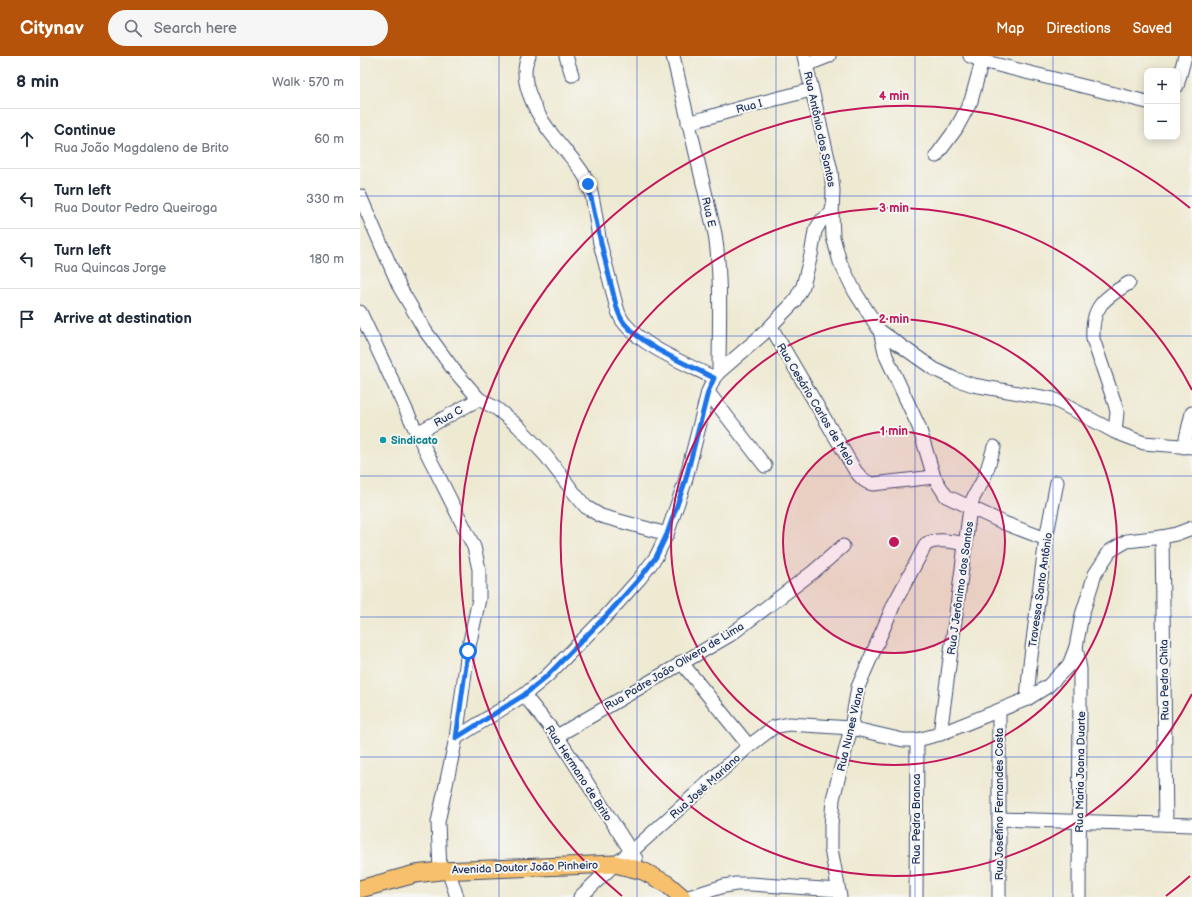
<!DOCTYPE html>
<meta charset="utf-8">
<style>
body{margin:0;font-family:"Balsamiq Sans",sans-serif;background:#f6f6f7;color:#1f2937}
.controls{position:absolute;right:12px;top:12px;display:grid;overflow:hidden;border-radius:8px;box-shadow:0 2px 10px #0003}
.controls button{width:36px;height:36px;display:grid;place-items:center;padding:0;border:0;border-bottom:1px solid #e0e1e3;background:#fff;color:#1f2937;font:20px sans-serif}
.stop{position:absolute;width:12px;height:12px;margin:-9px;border:3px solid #1a73e8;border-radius:50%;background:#fff}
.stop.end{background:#1a73e8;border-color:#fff;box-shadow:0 1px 4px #0008}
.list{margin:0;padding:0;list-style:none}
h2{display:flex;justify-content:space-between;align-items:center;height:52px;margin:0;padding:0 16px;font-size:17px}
h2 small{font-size:13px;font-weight:400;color:#747a83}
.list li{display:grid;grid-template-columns:26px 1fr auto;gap:12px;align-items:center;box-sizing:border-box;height:60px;padding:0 16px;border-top:1px solid #e0e1e3}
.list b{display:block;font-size:15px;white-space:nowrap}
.list p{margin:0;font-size:13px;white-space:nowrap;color:#747a83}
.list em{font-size:13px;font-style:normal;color:#747a83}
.icon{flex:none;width:22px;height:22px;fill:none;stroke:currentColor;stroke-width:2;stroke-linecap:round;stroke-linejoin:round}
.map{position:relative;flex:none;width:832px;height:841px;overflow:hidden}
header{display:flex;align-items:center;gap:24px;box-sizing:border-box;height:56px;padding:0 20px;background:#b45309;color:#fff}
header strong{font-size:19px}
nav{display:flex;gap:22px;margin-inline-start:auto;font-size:14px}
.search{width:280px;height:36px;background:#f6f6f7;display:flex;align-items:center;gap:10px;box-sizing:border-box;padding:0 14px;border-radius:22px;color:#747a83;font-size:15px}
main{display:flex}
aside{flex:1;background:#fff}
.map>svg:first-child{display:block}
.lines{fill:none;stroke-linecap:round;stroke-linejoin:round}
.minor-casing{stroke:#3b4b6f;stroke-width:15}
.major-casing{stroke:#3b4b6f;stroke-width:19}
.minor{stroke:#fff;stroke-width:13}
.major{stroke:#f7c06c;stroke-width:17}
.route{stroke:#1a73e8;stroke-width:5}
.grid{fill:none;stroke:#1d4ed8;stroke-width:1;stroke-opacity:0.55}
.ring{fill:none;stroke:#c2185b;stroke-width:2}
.culture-dot{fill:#0f9aa8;stroke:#f6f6f2;stroke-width:1.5}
.labels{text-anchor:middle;stroke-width:4;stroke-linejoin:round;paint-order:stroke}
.street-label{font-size:11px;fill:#1b2f5e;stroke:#f6f6f2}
.culture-label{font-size:11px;font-weight:bold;fill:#0d838f;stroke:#f6f6f2;text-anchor:start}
.centre{fill:#c2185b;stroke:#f6f6f2;stroke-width:2}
.ring-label{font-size:12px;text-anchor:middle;font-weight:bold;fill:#c2185b;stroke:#f6f6f2;stroke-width:4;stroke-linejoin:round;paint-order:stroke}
</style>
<header>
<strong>Citynav</strong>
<div class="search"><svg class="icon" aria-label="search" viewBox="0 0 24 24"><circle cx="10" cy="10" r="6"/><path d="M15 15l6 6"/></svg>Search here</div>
<nav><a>Map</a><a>Directions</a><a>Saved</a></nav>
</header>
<main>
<aside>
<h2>8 min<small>Walk · 570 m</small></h2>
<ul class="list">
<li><svg class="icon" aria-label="ahead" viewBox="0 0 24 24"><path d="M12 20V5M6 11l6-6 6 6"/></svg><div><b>Continue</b><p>Rua João Magdaleno de Brito</p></div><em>60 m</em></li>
<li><svg class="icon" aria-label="left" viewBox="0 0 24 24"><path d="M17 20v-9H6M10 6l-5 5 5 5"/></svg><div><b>Turn left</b><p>Rua Doutor Pedro Queiroga</p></div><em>330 m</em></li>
<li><svg class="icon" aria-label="left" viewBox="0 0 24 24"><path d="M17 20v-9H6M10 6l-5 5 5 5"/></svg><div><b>Turn left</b><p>Rua Quincas Jorge</p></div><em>180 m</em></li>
<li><svg class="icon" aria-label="arrive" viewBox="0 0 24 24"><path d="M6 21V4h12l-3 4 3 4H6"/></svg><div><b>Arrive at destination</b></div></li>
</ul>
</aside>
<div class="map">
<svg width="832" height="841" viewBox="0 0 832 841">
<rect width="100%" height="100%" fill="#f6f6f2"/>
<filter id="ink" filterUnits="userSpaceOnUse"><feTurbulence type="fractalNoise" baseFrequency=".025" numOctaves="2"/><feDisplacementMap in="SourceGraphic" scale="8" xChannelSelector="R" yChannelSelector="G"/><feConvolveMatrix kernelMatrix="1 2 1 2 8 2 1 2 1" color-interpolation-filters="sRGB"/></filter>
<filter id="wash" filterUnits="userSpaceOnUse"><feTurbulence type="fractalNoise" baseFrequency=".012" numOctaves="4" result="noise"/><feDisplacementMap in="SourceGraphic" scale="16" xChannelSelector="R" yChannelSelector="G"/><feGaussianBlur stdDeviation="0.9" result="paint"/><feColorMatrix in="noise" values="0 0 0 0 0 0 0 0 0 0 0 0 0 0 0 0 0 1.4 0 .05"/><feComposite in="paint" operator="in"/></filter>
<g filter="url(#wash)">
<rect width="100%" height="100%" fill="#eee9d1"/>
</g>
<g filter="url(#ink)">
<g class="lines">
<defs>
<g id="minor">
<path d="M 169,0 C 157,21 175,55 188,73 C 199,89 214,102 224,119 C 234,135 236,167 240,187 C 245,207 251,228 256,249 C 258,256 260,263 265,268 C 284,291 327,308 354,322"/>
<path d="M 206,0 L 212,19"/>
<path d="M 313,0 L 355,178 C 362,224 359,270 359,316"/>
<path d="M 444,0 L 471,115 L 473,135 L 472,157 L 473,181 L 480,206 L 495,236 L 520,275 L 574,313 L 595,323 L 613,329 L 693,343 L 755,376 L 784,387 L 832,391"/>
<path d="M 610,0 L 622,5 L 787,46"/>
<path d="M 446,9 L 469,0"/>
<path d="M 817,30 L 825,0"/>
<path d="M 328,67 L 384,51 L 451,34"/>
<path d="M 576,100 L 596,73 L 611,45 L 622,5"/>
<path d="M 0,140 L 40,232 L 66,276 L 93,313 L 119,343 L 137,353 L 158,370 L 186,400 L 215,438 L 226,451 L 241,460 L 307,478"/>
<path d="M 0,256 L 57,377 L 114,491 L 119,513 L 119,543 L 108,595 L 96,682 L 78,766 L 80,815"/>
<path d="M 411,271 L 496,416 C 501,421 505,427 513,428 L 574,421"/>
<path d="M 520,275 L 526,300 L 559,371 L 574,421 L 586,440 L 644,467 L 686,483"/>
<path d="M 348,336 L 405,410"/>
<path d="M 755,376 L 757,356 L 755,348 L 733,283 C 731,251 743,243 769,227"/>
<path d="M 57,377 L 119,343"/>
<path d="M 824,391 L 832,357"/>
<path d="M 802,481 L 806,768"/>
<path d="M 716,591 L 720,613 L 720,634 L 719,841"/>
<path d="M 321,606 L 389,690"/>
<path d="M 164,639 L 197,680 L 276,803"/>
<path d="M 667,643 L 670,608 L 686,483 L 697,426"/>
<path d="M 639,655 L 639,841"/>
<path d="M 580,678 L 610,452 C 612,441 616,438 621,428 C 627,417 630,404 634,391"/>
<path d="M 197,680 L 370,579 L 453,516 L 483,490"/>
<path d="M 96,682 L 164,639 L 187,620 L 247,559 L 280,522 L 296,501 L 307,478 L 325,426 L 348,336 L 354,322 L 359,316 L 403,278 L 434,246 L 443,230 L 451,199 L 455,175 L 461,165 L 472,157"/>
<path d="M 639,763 L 832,769"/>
<path d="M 88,814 L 97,841"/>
<path d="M 220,841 L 255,808 L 271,796 L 389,690 L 414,671 L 429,668 L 491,672 L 543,684 L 557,684 L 580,678 L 667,643 L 688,630 L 709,609 L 716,591 L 722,559 L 735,518 L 750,495 L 767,485 L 802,481 L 816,478 L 832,472"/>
<path d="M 329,841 L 364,830 L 376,828 L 391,828 L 478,834"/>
<path d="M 480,841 L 471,793 L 471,770 L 473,743 L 491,672 L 498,631 L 534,548 L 566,488 C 578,482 593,486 606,488"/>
<path d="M 556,841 L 557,684"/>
</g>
<path id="major" d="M 0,833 L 55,818 L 80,815 L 255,808 L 283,815 L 307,828 L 322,841"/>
</defs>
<!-- minor casing -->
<use href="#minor" class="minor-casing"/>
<!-- major casing -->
<use href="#major" class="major-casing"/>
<!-- minor -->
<use href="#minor" class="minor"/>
<!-- major -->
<use href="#major" class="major"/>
</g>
</g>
<g class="lines" filter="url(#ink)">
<!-- route -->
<path class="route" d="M 108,595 L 96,682 L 164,639 L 187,620 L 247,559 L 280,522 L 296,501 L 307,478 L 325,426 L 348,336 L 354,322 C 327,308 284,291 265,268 C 260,263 258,256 256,249 L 241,187 L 228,128"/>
</g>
<!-- grid -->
<path class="grid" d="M 139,0 L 139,841M 277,0 L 277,841M 416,0 L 416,841M 555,0 L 555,841M 693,0 L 693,841M 0,140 L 832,140M 0,280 L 832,280M 0,420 L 832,420M 0,561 L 832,561M 0,701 L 832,701"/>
<!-- distance rings -->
<circle cx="534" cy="486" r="111" fill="#c2185b" fill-opacity=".12"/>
<g class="ring">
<circle cx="534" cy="486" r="111"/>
<circle cx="534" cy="486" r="223"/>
<path d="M832 638A334 334 0 1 1 832 334"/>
<path d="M830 820A446 446 0 0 1 806 840M262 840A446 446 0 1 1 830 152"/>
</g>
<!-- markers -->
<circle class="culture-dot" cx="23" cy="384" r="4"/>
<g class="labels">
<!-- street labels -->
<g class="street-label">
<text transform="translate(389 50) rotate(-15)" y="4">Rua I</text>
<text transform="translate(460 73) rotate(78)" y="4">Rua Antônio dos Santos</text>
<text transform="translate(349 156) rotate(77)" y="4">Rua E</text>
<text transform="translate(456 348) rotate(59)" y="4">Rua Cesário Carlos de Melo</text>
<text transform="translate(88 360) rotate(-29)" y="4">Rua C</text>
<text transform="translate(600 532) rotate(-82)" y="4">Rua J Jerônimo dos Santos</text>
<text transform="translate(680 534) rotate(-82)" y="4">Travessa Santo Antônio</text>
<text transform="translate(314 610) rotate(-31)" y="4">Rua Padre João Olivera de Lima</text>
<text transform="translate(804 624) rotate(-91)" y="4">Rua Pedra Chita</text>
<text transform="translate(490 673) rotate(-77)" y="4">Rua Nunes Viana</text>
<text transform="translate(720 716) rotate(-89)" y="4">Rua Maria Joana Duarte</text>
<text transform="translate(219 717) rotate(57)" y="4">Rua Hermano de Brito</text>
<text transform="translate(345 730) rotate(-42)" y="4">Rua José Mariano</text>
<text transform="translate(639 748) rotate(-90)" y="4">Rua Josefino Fernandes Costa</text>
<text transform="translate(556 763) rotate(-90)" y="4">Rua Pedra Branca</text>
<text transform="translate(165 811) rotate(-2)" y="4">Avenida Doutor João Pinheiro</text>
</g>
<!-- culture labels -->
<g class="culture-label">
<text x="31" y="388">Sindicato</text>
</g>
</g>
<circle cx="534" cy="486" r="6" class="centre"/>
<g class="ring-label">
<text x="534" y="44">4 min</text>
<text x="534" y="156">3 min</text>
<text x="534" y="267">2 min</text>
<text x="534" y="379">1 min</text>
</g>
</svg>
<div class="controls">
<button>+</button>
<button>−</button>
</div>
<div class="stop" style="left:108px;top:595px"></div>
<div class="stop end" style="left:228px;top:128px"></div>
</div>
</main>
